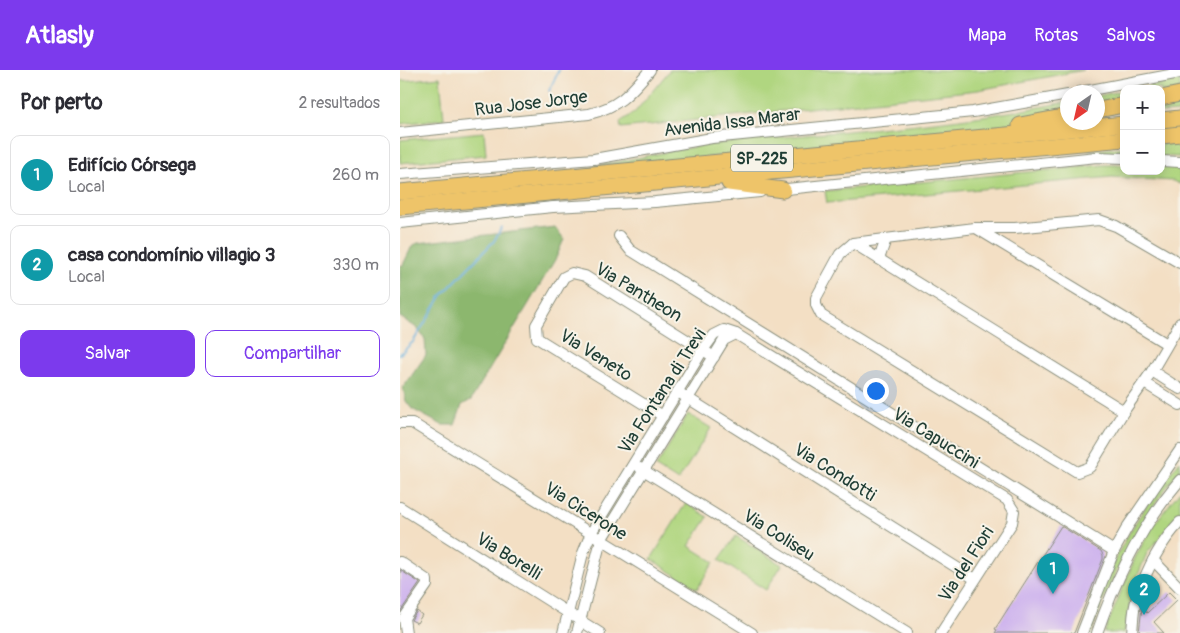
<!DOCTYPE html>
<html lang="pt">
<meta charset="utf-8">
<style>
body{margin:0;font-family:Pangolin,sans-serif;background:#f2f2f3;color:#2b2b33}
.controls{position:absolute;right:15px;top:15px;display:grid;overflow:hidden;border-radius:10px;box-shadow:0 2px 12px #0003}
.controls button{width:45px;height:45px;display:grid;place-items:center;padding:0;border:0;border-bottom:1px solid #e1e1e2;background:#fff;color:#2b2b33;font:25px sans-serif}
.compass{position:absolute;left:660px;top:15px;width:45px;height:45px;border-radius:50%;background:#fff;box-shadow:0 2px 12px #0003;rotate:214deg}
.you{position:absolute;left:475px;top:320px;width:18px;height:18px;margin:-12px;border:4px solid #fff;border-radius:50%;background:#1a73e8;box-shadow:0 0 0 8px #1a73e833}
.badge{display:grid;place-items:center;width:32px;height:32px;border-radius:50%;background:#7c3aed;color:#fff;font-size:16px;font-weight:700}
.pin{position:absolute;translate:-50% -41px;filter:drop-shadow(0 1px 2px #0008)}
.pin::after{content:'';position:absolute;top:26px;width:18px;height:15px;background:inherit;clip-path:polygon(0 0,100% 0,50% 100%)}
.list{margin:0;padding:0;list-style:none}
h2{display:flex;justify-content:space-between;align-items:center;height:65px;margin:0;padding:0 20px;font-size:21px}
h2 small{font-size:16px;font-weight:400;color:#7c7c81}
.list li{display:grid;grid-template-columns:32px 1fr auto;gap:15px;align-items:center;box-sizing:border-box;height:80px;margin:0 10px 10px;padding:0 10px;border:1px solid #e1e1e2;border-radius:10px}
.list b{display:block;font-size:19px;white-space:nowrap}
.list p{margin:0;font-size:16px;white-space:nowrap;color:#7c7c81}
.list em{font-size:16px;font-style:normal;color:#7c7c81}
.actions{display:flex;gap:10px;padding:15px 20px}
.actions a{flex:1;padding:11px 0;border:1px solid #7c3aed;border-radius:10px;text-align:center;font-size:18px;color:#7c3aed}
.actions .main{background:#7c3aed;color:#fff}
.map{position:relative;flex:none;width:780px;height:563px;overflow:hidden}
header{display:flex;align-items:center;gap:30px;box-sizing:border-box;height:70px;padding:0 25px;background:#7c3aed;color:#fff}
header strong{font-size:24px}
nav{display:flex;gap:28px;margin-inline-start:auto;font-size:18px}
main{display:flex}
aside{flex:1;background:#fff}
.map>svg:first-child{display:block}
.green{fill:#b0d680;stroke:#688a5a}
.forest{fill:#8cb76e;stroke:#567a51}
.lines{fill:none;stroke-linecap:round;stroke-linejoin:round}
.stream{stroke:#64addb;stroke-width:2}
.building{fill:#caadee}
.minor-casing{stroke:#898e7c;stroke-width:12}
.highway-casing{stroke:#898e7c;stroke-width:17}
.minor{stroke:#fff;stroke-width:10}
.highway{stroke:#eec469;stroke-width:15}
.labels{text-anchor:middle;stroke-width:4;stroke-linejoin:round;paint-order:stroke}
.shield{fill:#f7f3e8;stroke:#60746a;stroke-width:1}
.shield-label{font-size:16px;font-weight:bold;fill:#1f3d34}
.street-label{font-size:18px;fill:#1f3d34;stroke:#f7f3e8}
</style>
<header>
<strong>Atlasly</strong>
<nav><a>Mapa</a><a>Rotas</a><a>Salvos</a></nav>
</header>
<main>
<aside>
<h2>Por perto<small>2 resultados</small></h2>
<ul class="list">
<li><span class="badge" style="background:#0f9aa8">1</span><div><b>Edifício Córsega</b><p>Local</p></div><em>260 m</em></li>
<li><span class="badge" style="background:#0f9aa8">2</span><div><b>casa condomínio villagio 3</b><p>Local</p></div><em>330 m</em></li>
</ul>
<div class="actions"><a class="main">Salvar</a><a>Compartilhar</a></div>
</aside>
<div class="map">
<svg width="780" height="563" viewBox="0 0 780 563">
<rect width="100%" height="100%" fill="#f7f3e8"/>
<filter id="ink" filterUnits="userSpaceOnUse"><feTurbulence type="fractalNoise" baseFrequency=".02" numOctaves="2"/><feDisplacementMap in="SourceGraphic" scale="10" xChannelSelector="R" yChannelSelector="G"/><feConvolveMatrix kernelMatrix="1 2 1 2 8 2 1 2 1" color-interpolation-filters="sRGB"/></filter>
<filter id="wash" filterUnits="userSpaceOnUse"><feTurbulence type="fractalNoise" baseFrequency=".0096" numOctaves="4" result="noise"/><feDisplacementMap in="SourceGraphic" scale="20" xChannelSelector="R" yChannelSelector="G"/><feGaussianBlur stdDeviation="1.12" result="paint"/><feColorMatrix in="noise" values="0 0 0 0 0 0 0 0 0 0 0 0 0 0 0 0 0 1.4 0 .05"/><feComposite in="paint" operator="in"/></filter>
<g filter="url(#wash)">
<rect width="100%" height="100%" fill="#f3dfc4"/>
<!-- green -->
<g class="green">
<path d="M 270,0 L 684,0 L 578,20 L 221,58 L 220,52 L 235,42 Z"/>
<path d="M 40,7 L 44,49 L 0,54 L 0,11 Z"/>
<path d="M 780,10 L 780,19 L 761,23 L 761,19 L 733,19 Z"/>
<path d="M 724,20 L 724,31 L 698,37 L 698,26 Z"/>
<path d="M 780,28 L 780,42 L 761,43 L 761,32 Z"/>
<path d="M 667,32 L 667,43 L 585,59 L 310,87 L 192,96 C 233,90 274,79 315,74 C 433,61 551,55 667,32 Z"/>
<path d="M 84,62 L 86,85 L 0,93 L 0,70 Z"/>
<path d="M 780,72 L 780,87 L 761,86 L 761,74 Z"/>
<path d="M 724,77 L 724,84 L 687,81 Z"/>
<path d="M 703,95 L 724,95 L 724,101 L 761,101 L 761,96 L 780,97 L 780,114 L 773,111 L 712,107 L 427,133 L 425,121 Z"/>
<path d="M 288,344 L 311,358 L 278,411 L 256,397 Z"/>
<path d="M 780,391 L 780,400 C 740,449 712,504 691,563 L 686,563 C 693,545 699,526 706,509 C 724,467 751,426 780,391 Z"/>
<path d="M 780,421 L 780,443 L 747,483 L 733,517 L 724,563 L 704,563 L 735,488 L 751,458 Z"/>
<path d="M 286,433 L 308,447 L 289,476 L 314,492 L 297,519 L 251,489 Z"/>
<path d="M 336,466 L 382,495 L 366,520 L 319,490 Z"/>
</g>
<!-- forest -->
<path class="forest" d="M 155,157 L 164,169 L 156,188 L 71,330 L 62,335 L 55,355 L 42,355 L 12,339 L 6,331 L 3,318 L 26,285 L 25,269 L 17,258 L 0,247 L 0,196 L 3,195 L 12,176 L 18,173 Z"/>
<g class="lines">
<!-- stream -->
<g class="stream">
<path d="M 149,21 L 159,0"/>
<path d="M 0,284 L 13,272 L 42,225 L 94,171 L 102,157"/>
</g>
</g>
<g id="blocks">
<!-- building -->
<g class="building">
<path d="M 661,456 L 701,481 L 703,485 L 703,489 L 674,563 L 595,563 L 597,560 L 595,559 Z"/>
<path d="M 0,500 L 20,513 L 0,542 Z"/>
<path d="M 769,522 L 777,530 L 754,552 L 764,563 L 739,563 L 742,537 L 747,543 Z"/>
<path d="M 17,541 L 22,545 L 17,553 L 11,550 Z"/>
</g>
</g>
</g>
<g filter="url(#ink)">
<use href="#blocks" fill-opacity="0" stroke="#898e7c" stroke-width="1"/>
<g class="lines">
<defs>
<g id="minor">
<path d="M 680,22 L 780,3"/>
<path d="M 0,63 L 189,44 C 220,36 229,24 250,0"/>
<path d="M 761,91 L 780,92"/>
<path d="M 0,104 L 194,89 L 312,68 L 573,42 L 668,25"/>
<path d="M 377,120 L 649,92 L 697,87 L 724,88"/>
<path d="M 0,153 L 153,137 L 255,132 L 360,122"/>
<path d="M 576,158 L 767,274"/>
<path d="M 219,166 L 230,180 L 714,481"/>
<path d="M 453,173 L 724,341"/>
<path d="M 479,189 L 486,169"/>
<path d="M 780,193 L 716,156 L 699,150 L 615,158 L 575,158 L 453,173 L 440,184 L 416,228 L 416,235 L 421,245 L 677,402 L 690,397 L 724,341 L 752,301 L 780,253"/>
<path d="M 752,301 L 780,319"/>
<path d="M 744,313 L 780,335"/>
<path d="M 278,322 L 575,509"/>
<path d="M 263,346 L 137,268 L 136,255 L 164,207 L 172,203 L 185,206 L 314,287"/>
<path d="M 0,353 L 12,353 L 352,563"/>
<path d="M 240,398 L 507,563"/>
<path d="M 0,437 L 200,563"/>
<path d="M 753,490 L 780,518"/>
<path d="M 0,492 L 27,510 L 27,515 L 4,548 L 6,563"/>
<path d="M 163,563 L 183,483 L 191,463 L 303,280 L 314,265 L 324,260 L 336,264 L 607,430 L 614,441 L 612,453 L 541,563"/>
<path d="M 177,563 L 201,470 L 324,270 L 336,264"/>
<path d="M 682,563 L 714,481 L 728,456 L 780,380"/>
<path d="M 697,563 C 716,508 742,454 780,410"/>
<path d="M 732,563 C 733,552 733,538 737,528 C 746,501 760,473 780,452"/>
</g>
<g id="highway">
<path d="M 761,28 L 780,24"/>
<path d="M 698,40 L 724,35"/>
<path d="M 761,50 L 780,48"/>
<path d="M 620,55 L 668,46"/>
<path d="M 761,66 L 780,64"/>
<path d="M 329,113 L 383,120"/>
<path d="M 0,122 L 724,54"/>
<path d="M 0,137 L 724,69"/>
</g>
</defs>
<!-- minor casing -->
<use href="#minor" class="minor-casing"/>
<!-- highway casing -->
<use href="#highway" class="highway-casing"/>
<!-- minor -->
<use href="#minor" class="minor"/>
<!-- highway -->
<use href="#highway" class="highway"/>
</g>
</g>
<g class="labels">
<!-- shield labels -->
<rect class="shield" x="331" y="74.5" width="62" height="27" rx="4"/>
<g class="shield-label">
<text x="362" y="94">SP-225</text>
</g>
<!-- street labels -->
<g class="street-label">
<text transform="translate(131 33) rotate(-7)" y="6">Rua Jose Jorge</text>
<text transform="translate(332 52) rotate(-7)" y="6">Avenida Issa Marar</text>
<text transform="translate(239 222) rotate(31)" y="6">Via Pantheon</text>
<text transform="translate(196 285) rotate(32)" y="6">Via Veneto</text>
<text transform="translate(262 321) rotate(-57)" y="6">Via Fontana di Trevi</text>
<text transform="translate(536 368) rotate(32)" y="6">Via Capuccini</text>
<text transform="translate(435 402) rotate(32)" y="6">Via Condotti</text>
<text transform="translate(186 441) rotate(32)" y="6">Via Cicerone</text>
<text transform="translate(379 465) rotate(32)" y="6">Via Coliseu</text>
<text transform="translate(109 486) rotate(32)" y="6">Via Borelli</text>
<text transform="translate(566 494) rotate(-57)" y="6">Via del Fiori</text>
</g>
</g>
</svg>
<div class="controls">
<button>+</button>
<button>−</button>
</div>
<svg class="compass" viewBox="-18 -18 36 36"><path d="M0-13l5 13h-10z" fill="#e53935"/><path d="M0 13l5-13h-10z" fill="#7c7c81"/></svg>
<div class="you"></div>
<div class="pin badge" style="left:653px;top:524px;background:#0f9aa8">1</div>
<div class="pin badge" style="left:744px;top:545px;background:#0f9aa8">2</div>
</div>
</main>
